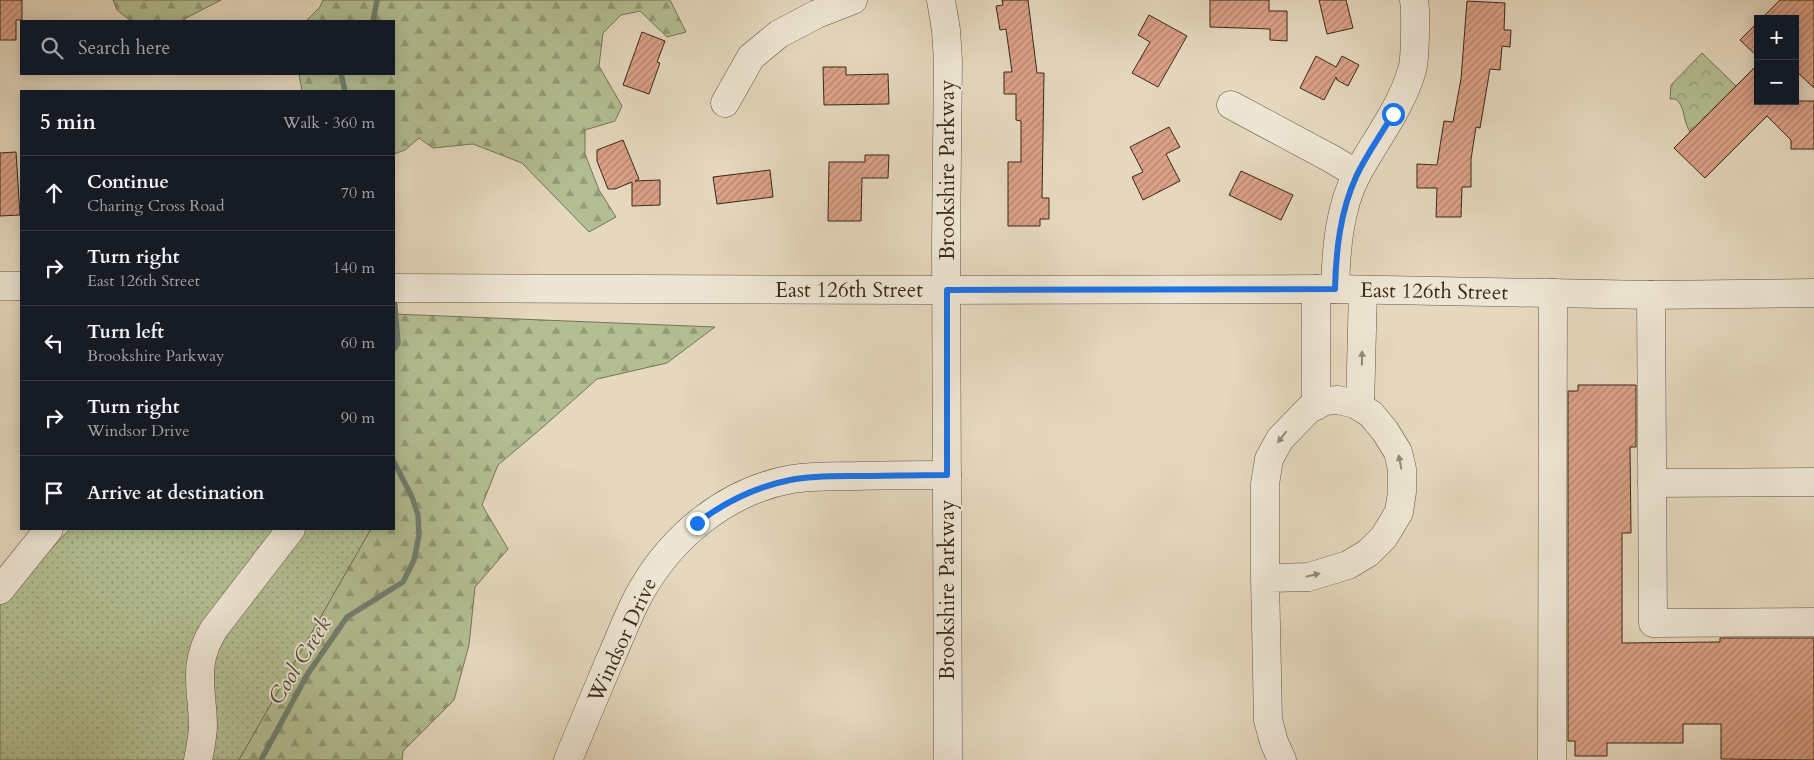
<!DOCTYPE html>
<meta charset="utf-8">
<style>
body{margin:0;font-family:Cardo,serif;background:#20242c;color:#f1f3f6}
.controls{position:absolute;right:15px;top:15px;display:grid;overflow:hidden;border-radius:0px;box-shadow:0 2px 12px #0003}
.controls button{width:45px;height:45px;display:grid;place-items:center;padding:0;border:0;border-bottom:1px solid #363941;background:#171b24;color:#f1f3f6;font:25px sans-serif}
.stop{position:absolute;width:15px;height:15px;margin:-11px;border:4px solid #1a73e8;border-radius:50%;background:#fff}
.stop.end{background:#1a73e8;border-color:#fff;box-shadow:0 1px 5px #0008}
.list{margin:0;padding:0;list-style:none}
h2{display:flex;justify-content:space-between;align-items:center;height:65px;margin:0;padding:0 20px;font-size:21px}
h2 small{font-size:16px;font-weight:400;color:#9ea1a6}
.list li{display:grid;grid-template-columns:32px 1fr auto;gap:15px;align-items:center;box-sizing:border-box;height:75px;padding:0 20px;border-top:1px solid #363941}
.list b{display:block;font-size:19px;white-space:nowrap}
.list p{margin:0;font-size:16px;white-space:nowrap;color:#9ea1a6}
.list em{font-size:16px;font-style:normal;color:#9ea1a6}
.icon{flex:none;width:28px;height:28px;fill:none;stroke:currentColor;stroke-width:2;stroke-linecap:round;stroke-linejoin:round}
.map{position:relative;flex:none;width:1814px;height:760px;overflow:hidden}
.search{position:absolute;background:#171b24;box-shadow:0 2px 12px #0003;left:20px;top:20px;width:375px;height:55px;display:flex;align-items:center;gap:12px;box-sizing:border-box;padding:0 18px;border-radius:0px;color:#9ea1a6;font-size:19px}
.panel{position:absolute;background:#171b24;box-shadow:0 2px 12px #0003;left:20px;top:90px;width:375px;height:440px;border-radius:0px}
.map>svg:first-child{display:block}
.grass{fill:url(#grass-dots);stroke:#767454}
.forest{fill:url(#forest-firs);stroke:#767454}
.park{fill:url(#park-crowns);stroke:#767454}
.lines{fill:none;stroke-linecap:round;stroke-linejoin:round}
.stream{stroke:#718071;stroke-width:5.5}
.building{fill:url(#building-hatch);stroke:#392915}
.minor-casing{stroke:#64553f;stroke-width:29}
.minor{stroke:#eee6d5;stroke-width:28}
.oneway{fill:#948875}
.route{stroke:#1a73e8;stroke-width:6}
.labels{text-anchor:middle;stroke-width:4;stroke-linejoin:round;paint-order:stroke}
.street-label{font-size:21px;fill:#392915;stroke:#eee6d5}
.water-label{font-size:22px;font-style:italic;fill:#504d3b;stroke:#eee6d5}
</style>
<div class="map">
<svg width="1814" height="760" viewBox="0 0 1814 760">
<defs>
<pattern id="grass-dots" width="8" height="8" patternUnits="userSpaceOnUse" patternTransform="scale(1.25)"><rect width="8" height="8" fill="#b3bf93"/><path d="M2 2h.1M6 6h.1" fill="none" stroke="#939b77" stroke-width="1.8" stroke-linecap="round"/></pattern>
<pattern id="forest-firs" width="22" height="20" patternUnits="userSpaceOnUse" patternTransform="scale(1.25)"><rect width="22" height="20" fill="#b3bf93"/><path d="M5 1l3.5 6h-7zM16 11l3.5 6h-7z" fill="#939b77"/></pattern>
<pattern id="park-crowns" width="20" height="18" patternUnits="userSpaceOnUse" patternTransform="scale(1.25)"><rect width="20" height="18" fill="#b3bf93"/><path d="M2 6a3 3 0 1 1 6 0M12 15a3 3 0 1 1 6 0" fill="none" stroke="#939b77"/></pattern>
<pattern id="building-hatch" width="6" height="6" patternUnits="userSpaceOnUse" patternTransform="scale(1.25)"><rect width="6" height="6" fill="#dca188"/><path d="M-1 1l2-2M0 6l6-6M5 7l2-2" fill="none" stroke="#b3836e"/></pattern>
</defs>
<rect width="100%" height="100%" fill="#e5d8be"/>
<filter id="stains"><feTurbulence type="fractalNoise" baseFrequency=".004" numOctaves="4"/><feColorMatrix values="0 0 0 0 .2 0 0 0 0 .09 0 0 0 0 .02 0 0 0 .5 -.17"/></filter>
<radialGradient id="worn" r=".72"><stop offset=".6" stop-color="#630" stop-opacity="0"/><stop offset="1" stop-color="#630" stop-opacity=".3"/></radialGradient>
<!-- grass -->
<path class="grass" d="M 70,529 L 371,529 L 239,760 L 0,760 L 0,603 Z"/>
<!-- forest -->
<g class="forest">
<path d="M 113,0 L 221,0 L 186,18 L 184,21 L 131,21 L 117,10 Z"/>
<path d="M 323,0 L 670,0 L 686,32 L 667,37 L 640,11 L 621,15 L 603,33 L 599,66 L 622,106 L 615,121 L 585,130 L 585,154 L 599,190 L 616,217 L 589,232 L 522,163 L 473,144 L 433,148 L 419,138 L 405,150 L 394,154 L 394,91 L 302,91 L 299,74 L 394,74 L 394,21 L 306,21 L 320,7 Z"/>
<path d="M 394,314 L 715,327 L 667,363 L 597,379 L 543,427 L 498,465 L 482,505 L 508,549 L 475,587 L 469,645 L 454,700 L 403,751 L 402,760 L 239,760 L 371,529 L 394,529 Z"/>
</g>
<!-- park -->
<path class="park" d="M 1702,53 L 1736,86 L 1690,132 C 1682,119 1686,108 1676,99 L 1670,99 L 1671,85 Z"/>
<g class="lines">
<!-- stream -->
<g class="stream">
<path d="M 373,21 L 377,0"/>
<path d="M 341,74 L 345,91"/>
<path d="M 394,349 L 398,343 L 394,296"/>
<path d="M 261,760 L 307,675 L 347,617 L 403,582 L 414,560 L 419,535 L 418,515 L 412,497 L 394,462"/>
</g>
</g>
<!-- building -->
<g class="building">
<path d="M 0,0 L 22,0 L 22,20 L 16,20 L 16,40 L 0,40 Z"/>
<path d="M 1002,0 L 1028,0 L 1037,73 L 1044,73 L 1042,198 L 1049,198 L 1049,219 L 1040,219 L 1040,226 L 1008,226 L 1008,162 L 1021,162 L 1021,121 L 1016,120 L 1016,94 L 1004,94 L 1004,72 L 1012,72 L 1006,29 L 1000,30 L 996,6 L 1003,5 Z"/>
<path d="M 1210,0 L 1269,0 L 1269,11 L 1287,11 L 1287,41 L 1270,40 L 1270,29 L 1210,27 Z"/>
<path d="M 1319,0 L 1346,0 L 1353,28 L 1327,34 Z"/>
<path d="M 1780,0 L 1814,0 L 1814,88 L 1795,70 L 1795,19 L 1761,19 Z"/>
<path d="M 1467,1 L 1505,3 L 1504,30 L 1511,30 L 1510,47 L 1502,46 L 1500,70 L 1490,69 L 1480,128 L 1476,127 L 1471,159 L 1471,187 L 1462,187 L 1461,217 L 1436,217 L 1437,188 L 1417,188 L 1417,164 L 1437,165 L 1444,121 L 1453,122 L 1461,79 Z"/>
<path d="M 1149,15 L 1187,36 L 1158,87 L 1132,73 L 1150,42 L 1138,35 Z"/>
<path d="M 1758,22 L 1758,57 L 1740,40 Z"/>
<path d="M 642,32 L 665,41 L 657,62 L 660,63 L 649,94 L 623,85 Z"/>
<path d="M 1316,56 L 1336,67 L 1342,56 L 1359,65 L 1348,86 L 1337,80 L 1336,77 L 1324,100 L 1300,88 Z"/>
<path d="M 1758,64 L 1758,101 L 1814,101 L 1814,149 L 1791,149 L 1791,140 L 1767,116 L 1705,178 L 1674,148 Z"/>
<path d="M 823,67 L 846,67 L 846,75 L 888,74 L 889,104 L 824,105 Z"/>
<path d="M 1169,127 L 1180,147 L 1166,154 L 1180,181 L 1143,200 L 1132,177 L 1143,172 L 1130,147 Z"/>
<path d="M 623,140 L 639,179 L 635,181 L 660,180 L 660,205 L 632,206 L 632,182 L 615,189 L 608,189 L 597,161 L 597,150 Z"/>
<path d="M 16,152 L 20,215 L 0,216 L 0,153 Z"/>
<path d="M 865,155 L 889,155 L 888,178 L 862,178 L 861,221 L 828,221 L 829,162 L 865,162 Z"/>
<path d="M 770,170 L 773,197 L 717,204 L 713,177 Z"/>
<path d="M 1241,171 L 1293,195 L 1281,220 L 1229,195 Z"/>
<path d="M 1578,385 L 1636,385 L 1636,447 L 1630,447 L 1631,533 L 1622,533 L 1622,643 L 1720,642 L 1720,638 L 1814,638 L 1814,760 L 1721,759 L 1721,724 L 1683,724 L 1683,743 L 1607,743 L 1607,756 L 1575,756 L 1575,741 L 1568,741 L 1568,391 L 1578,391 Z"/>
</g>
<g class="lines">
<defs>
<g id="minor">
<path d="M 941,0 L 946,30 L 948,61 L 946,243 L 948,760"/>
<path d="M 725,103 L 751,57 L 779,34 L 817,14 L 853,0"/>
<path d="M 1231,105 L 1330,158 L 1357,174"/>
<path d="M 0,286 L 21,286"/>
<path d="M 394,288 L 923,290 L 1335,289 L 1651,295 L 1814,293"/>
<path d="M 1335,289 C 1336,251 1339,208 1357,174 C 1376,139 1401,108 1412,70 C 1416,57 1415,24 1415,9 L 1414,0"/>
<path d="M 1651,295 L 1653,623 L 1814,622"/>
<path d="M 1316,406 L 1316,289"/>
<path d="M 1360,407 L 1363,290"/>
<path d="M 1652,483 L 1814,482"/>
<path d="M 1265,578 L 1309,577 L 1348,565 L 1368,553 L 1384,537 L 1399,512 L 1402,492 L 1402,469 L 1398,452 L 1385,431 L 1371,414 L 1355,404 L 1338,400 L 1325,401 L 1309,409 L 1280,439 L 1269,459 L 1265,484 L 1265,578 L 1268,720 L 1274,742 L 1282,760"/>
<path d="M 0,590 L 49,529"/>
<path d="M 198,760 C 200,749 203,736 203,725 C 202,687 192,664 214,629 L 291,529"/>
<path d="M 568,760 C 582,727 595,695 609,662 C 619,640 628,615 640,593 C 672,536 726,491 792,479 C 813,476 835,476 856,476 C 886,475 917,475 947,475"/>
<path d="M 1552,760 L 1553,293"/>
</g>
</defs>
<!-- minor casing -->
<use href="#minor" class="minor-casing"/>
<!-- minor -->
<use href="#minor" class="minor"/>
</g>
<!-- one-way arrows -->
<defs><path id="oneway-solid" d="M-6-.8H1V-3.2L6.5 0L1 3.2V.8H-6Z" transform="scale(1.25)"/></defs>
<g class="oneway">
<use href="#oneway-solid" transform="translate(1362 358) rotate(-89)"/>
<use href="#oneway-solid" transform="translate(1282 437) rotate(128)"/>
<use href="#oneway-solid" transform="translate(1400 462) rotate(-101)"/>
<use href="#oneway-solid" transform="translate(1313 575) rotate(-13)"/>
</g>
<g class="lines">
<!-- route -->
<path class="route" d="M 697,523 C 725,502 755,487 790,480 C 810,476 831,476 851,476 C 883,476 915,475 947,475 L 947,290 L 1335,289 C 1336,251 1340,212 1356,177 C 1366,155 1381,135 1393,114"/>
</g>
<g class="labels">
<!-- street labels -->
<g class="street-label">
<text transform="translate(947 170) rotate(-90)" y="7">Brookshire Parkway</text>
<text x="849" y="297">East 126th Street</text>
<text transform="translate(1434 291) rotate(1)" y="7">East 126th Street</text>
<text transform="translate(947 590) rotate(-90)" y="7">Brookshire Parkway</text>
<text transform="translate(622 640) rotate(-65)" y="7">Windsor Drive</text>
</g>
<!-- water labels -->
<g class="water-label">
<text transform="translate(299 660) rotate(-58)" y="8">Cool Creek</text>
</g>
</g>
<rect width="100%" height="100%" filter="url(#stains)"/>
<rect width="100%" height="100%" fill="url(#worn)"/>
</svg>
<div class="controls">
<button>+</button>
<button>−</button>
</div>
<div class="stop" style="left:1393px;top:114px"></div>
<div class="stop end" style="left:697px;top:523px"></div>
<div class="search"><svg class="icon" aria-label="search" viewBox="0 0 24 24"><circle cx="10" cy="10" r="6"/><path d="M15 15l6 6"/></svg>Search here</div>
<section class="panel">
<h2>5 min<small>Walk · 360 m</small></h2>
<ul class="list">
<li><svg class="icon" aria-label="ahead" viewBox="0 0 24 24"><path d="M12 20V5M6 11l6-6 6 6"/></svg><div><b>Continue</b><p>Charing Cross Road</p></div><em>70 m</em></li>
<li><svg class="icon" aria-label="right" viewBox="0 0 24 24"><path d="M7 20v-9h11M14 6l5 5-5 5"/></svg><div><b>Turn right</b><p>East 126th Street</p></div><em>140 m</em></li>
<li><svg class="icon" aria-label="left" viewBox="0 0 24 24"><path d="M17 20v-9H6M10 6l-5 5 5 5"/></svg><div><b>Turn left</b><p>Brookshire Parkway</p></div><em>60 m</em></li>
<li><svg class="icon" aria-label="right" viewBox="0 0 24 24"><path d="M7 20v-9h11M14 6l5 5-5 5"/></svg><div><b>Turn right</b><p>Windsor Drive</p></div><em>90 m</em></li>
<li><svg class="icon" aria-label="arrive" viewBox="0 0 24 24"><path d="M6 21V4h12l-3 4 3 4H6"/></svg><div><b>Arrive at destination</b></div></li>
</ul>
</section>
</div>
